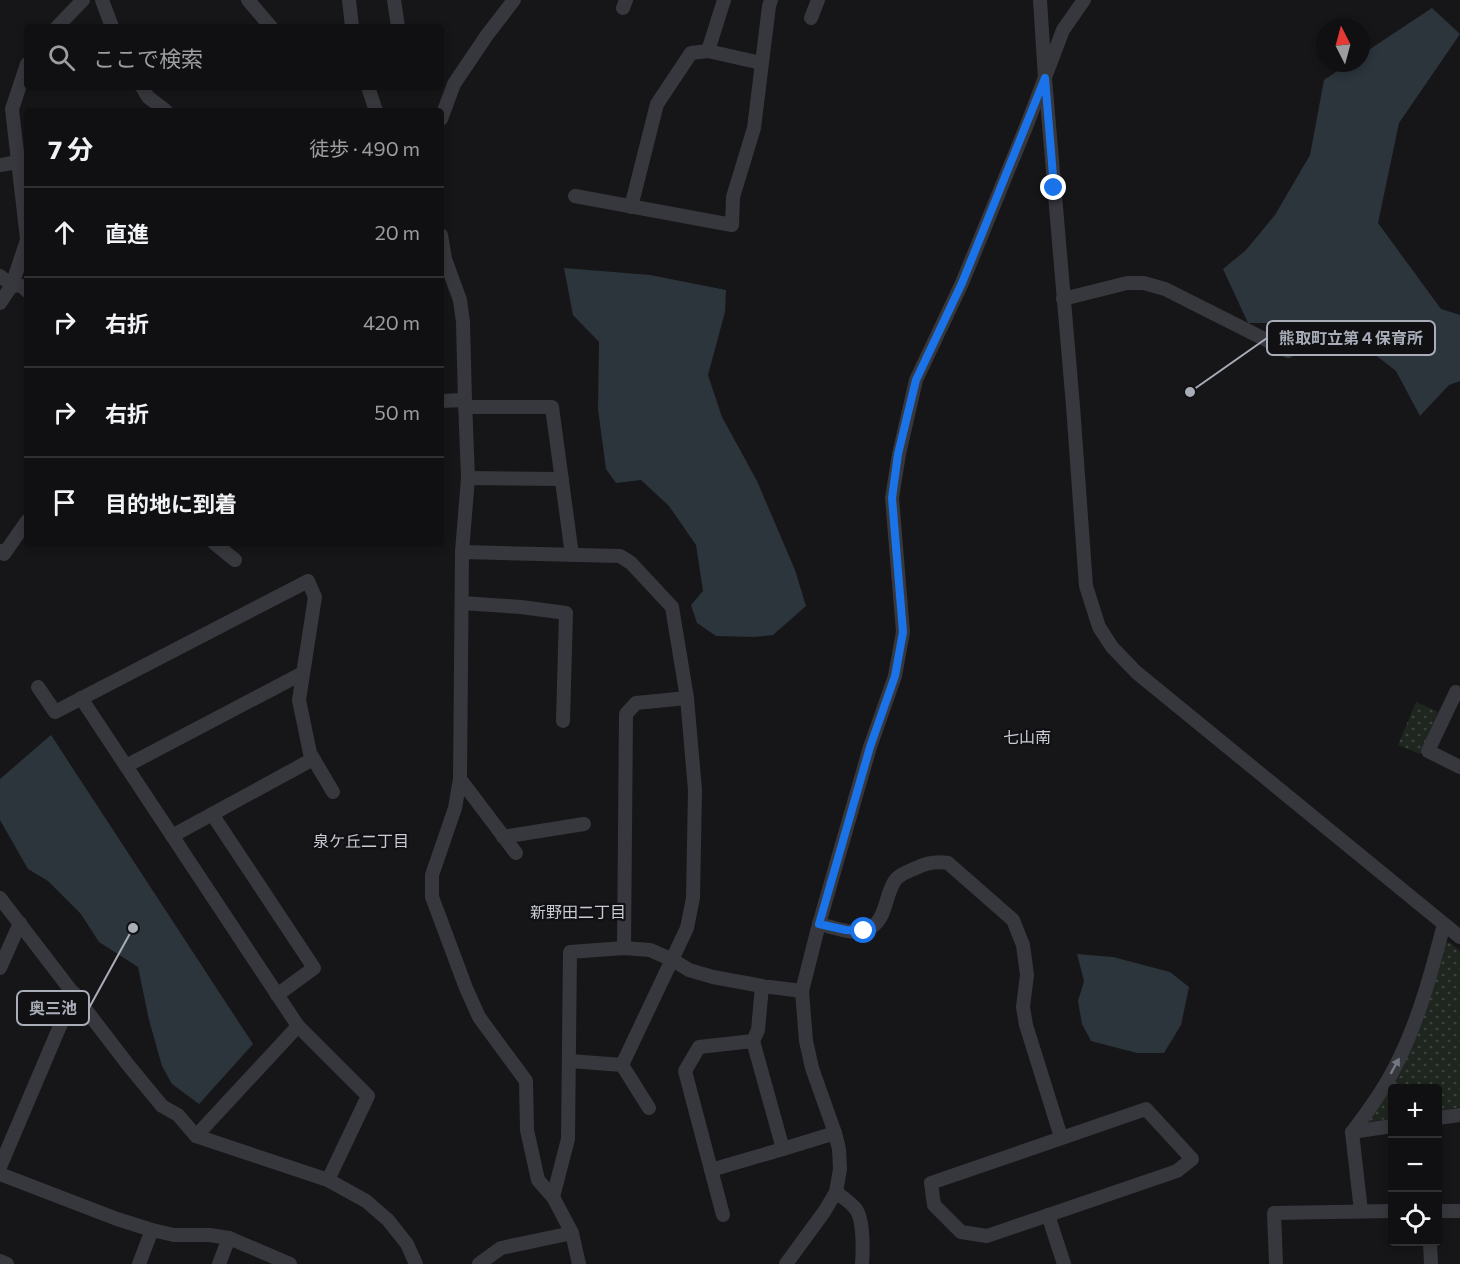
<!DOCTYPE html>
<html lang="ja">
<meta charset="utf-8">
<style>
body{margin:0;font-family:Commissioner,"Noto Sans JP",sans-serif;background:#19191b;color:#f1f3f6}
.controls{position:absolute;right:18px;bottom:18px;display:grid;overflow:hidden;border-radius:6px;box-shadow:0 3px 9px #0003}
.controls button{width:54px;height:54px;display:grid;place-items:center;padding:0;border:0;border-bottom:2px solid #303032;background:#101012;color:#f1f3f6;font:30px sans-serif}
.compass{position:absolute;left:1316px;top:18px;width:54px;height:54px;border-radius:50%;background:#101012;box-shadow:0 3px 9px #0003;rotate:354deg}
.stop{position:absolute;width:18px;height:18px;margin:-14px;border:4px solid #1a73e8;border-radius:50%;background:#fff}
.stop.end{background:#1a73e8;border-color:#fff;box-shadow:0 2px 6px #0008}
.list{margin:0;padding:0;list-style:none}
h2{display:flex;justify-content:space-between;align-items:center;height:78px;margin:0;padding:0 24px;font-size:26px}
h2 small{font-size:20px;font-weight:400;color:#9c9d9f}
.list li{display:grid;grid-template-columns:39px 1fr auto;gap:18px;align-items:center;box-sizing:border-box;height:90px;padding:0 24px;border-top:2px solid #303032}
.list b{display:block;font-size:22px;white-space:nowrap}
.list em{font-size:20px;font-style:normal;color:#9c9d9f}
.icon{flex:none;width:33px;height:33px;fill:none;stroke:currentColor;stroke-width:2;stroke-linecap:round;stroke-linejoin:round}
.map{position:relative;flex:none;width:1460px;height:1264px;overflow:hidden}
.search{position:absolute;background:#101012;box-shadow:0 3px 9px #0003;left:24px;top:24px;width:420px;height:66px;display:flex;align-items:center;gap:15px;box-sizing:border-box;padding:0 21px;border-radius:6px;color:#9c9d9f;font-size:22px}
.panel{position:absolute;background:#101012;box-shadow:0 3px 9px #0003;left:24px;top:108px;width:420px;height:438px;border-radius:6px}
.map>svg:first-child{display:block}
.park{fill:url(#park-dots)}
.water{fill:#2c353c}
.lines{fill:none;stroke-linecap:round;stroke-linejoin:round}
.minor{stroke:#37383d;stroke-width:14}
.oneway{fill:#757881}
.route{stroke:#1a73e8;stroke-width:8}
.labels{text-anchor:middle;stroke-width:4.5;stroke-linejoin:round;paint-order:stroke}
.neighbourhood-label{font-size:16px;fill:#c9ccd4;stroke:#111113}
.leader{fill:none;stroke:#a8adb8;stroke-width:2}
.callout-dot{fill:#a8adb8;stroke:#111113;stroke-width:2}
.callout{fill:#111113;stroke:#a8adb8;stroke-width:2}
.callout-label{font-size:16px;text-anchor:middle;font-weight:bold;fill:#a8adb8}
</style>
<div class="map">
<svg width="1460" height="1264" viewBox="0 0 1460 1264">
<defs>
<pattern id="park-dots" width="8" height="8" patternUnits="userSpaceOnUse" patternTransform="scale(1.5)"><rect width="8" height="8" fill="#1e261f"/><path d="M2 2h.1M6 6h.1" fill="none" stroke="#3c433d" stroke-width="1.8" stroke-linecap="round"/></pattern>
</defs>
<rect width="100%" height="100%" fill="#161618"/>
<!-- park -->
<g class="park">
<path d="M 1416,702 L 1438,712 L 1420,754 L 1398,745 Z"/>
<path d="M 1449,942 L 1460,951 L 1460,1107 L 1438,1111 L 1438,1088 L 1392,1088 L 1392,1118 L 1364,1123 L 1444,943 Z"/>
</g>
<!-- water -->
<g class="water">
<path d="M 1432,8 L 1460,34 L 1399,123 L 1378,223 L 1441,309 L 1460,315 L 1460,381 L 1449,385 L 1420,416 L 1396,371 L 1334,323 L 1248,323 L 1223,269 L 1246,250 L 1275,215 L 1310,155 L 1324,80 L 1349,63 L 1361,63 L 1361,55 Z"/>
<path d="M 564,268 L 650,275 L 726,290 L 725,312 L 708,375 L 722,417 L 757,481 L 795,570 L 806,606 L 773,635 L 754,637 L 716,636 L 697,623 L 691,605 L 703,591 L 696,545 L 669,506 L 641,480 L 616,483 L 606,469 L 598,409 L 599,342 L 573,315 Z"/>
<path d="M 51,735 L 253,1044 L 199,1104 L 172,1084 L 162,1066 L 149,1020 L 138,967 L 99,942 L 81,914 L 48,881 L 28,869 L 0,820 L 0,779 Z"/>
<path d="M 1077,954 L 1113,957 L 1170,972 L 1189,987 L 1181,1025 L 1164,1053 L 1137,1053 L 1091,1041 L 1082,1024 L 1078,1001 L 1084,981 Z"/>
</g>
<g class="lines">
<!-- minor -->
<g class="minor">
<path d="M 102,0 L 112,27"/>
<path d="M 248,0 L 271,27"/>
<path d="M 349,0 L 352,27"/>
<path d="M 394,0 L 398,27"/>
<path d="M 1040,0 L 1045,78 L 1073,406 L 1086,586 L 1099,627 L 1112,647 L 1136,672 L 1460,937"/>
<path d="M 623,8 L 626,0"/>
<path d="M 811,18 L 818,0"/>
<path d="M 57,27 L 83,0"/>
<path d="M 708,51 L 724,0"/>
<path d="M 27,64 L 12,109 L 27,239"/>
<path d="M 142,87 L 148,97 L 166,111"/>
<path d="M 368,87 L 376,111"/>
<path d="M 441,119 L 454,84 L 487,35 L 514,0"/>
<path d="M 0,165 L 18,162"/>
<path d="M 575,196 L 732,225 L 733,197 L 754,128 L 769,6 L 771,0"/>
<path d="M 631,207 L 657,104 L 691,53 L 708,51 L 761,63"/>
<path d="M 441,235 L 445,259 L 460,300 L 463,322 L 465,400 L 468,478 L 462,552 L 460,779 L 455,808 L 432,875 L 432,897 L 466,988 L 479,1017 L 526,1081 L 527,1130 L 538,1180 L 553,1197 L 572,1233 L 579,1264"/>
<path d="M 0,276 L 12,285 L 22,286 L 27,291"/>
<path d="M 1063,299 L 1127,283 L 1144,283 L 1165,289 L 1288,351"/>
<path d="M 0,303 L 12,285 L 27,240"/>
<path d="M 441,401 L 465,400"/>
<path d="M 465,407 L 552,407 L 572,555"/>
<path d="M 468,478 L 562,479"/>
<path d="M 214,543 L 235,560"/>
<path d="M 0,551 L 4,554 L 27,521"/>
<path d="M 462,552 L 620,556 L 631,563 L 672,607 L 687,698 L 695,790 L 693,898 L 687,928 L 622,1065"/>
<path d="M 462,603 L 521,607 L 566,613 L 563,721"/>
<path d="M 38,687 L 55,712 L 308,581 L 315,597 L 299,700 L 310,753 L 333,792"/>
<path d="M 1460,694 L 1456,692 L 1428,751 L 1460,767"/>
<path d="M 81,698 L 298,1026 L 368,1096 L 328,1180"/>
<path d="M 126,766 L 303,673"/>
<path d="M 460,779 L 516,853"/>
<path d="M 212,814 L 314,968 L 277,995"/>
<path d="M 172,836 L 313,759"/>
<path d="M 503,837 L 584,824"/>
<path d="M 0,898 L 129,1066 L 162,1106 L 178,1115 L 196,1136 L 328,1180 L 366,1201 L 388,1220 L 407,1244 L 416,1264"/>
<path d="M 819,924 C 833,927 851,935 865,930 C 886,924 884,900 893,884 C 897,875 907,872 916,868 C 926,863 936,861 948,863 L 1013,920 L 1023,945 L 1027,975 L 1023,1007 L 1026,1025 L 1061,1137"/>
<path d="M 624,948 L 626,714 L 636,703 L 687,698"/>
<path d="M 0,968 L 20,923"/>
<path d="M 762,986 L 758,1030 L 753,1041 L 783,1149"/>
<path d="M 570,1061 L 622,1065 L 649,1108"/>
<path d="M 1146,1109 L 1192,1159 L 1177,1171 L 987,1236 L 961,1232 L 934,1205 L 931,1183 Z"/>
<path d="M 1438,1118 L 1460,1115"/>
<path d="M 1352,1132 L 1392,1126"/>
<path d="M 196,1136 L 298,1026"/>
<path d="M 0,1167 L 74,993"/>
<path d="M 711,1170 L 783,1149 L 835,1133"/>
<path d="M 0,1174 L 117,1219 L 152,1230 L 174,1235 L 210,1235 L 229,1238 L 290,1264"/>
<path d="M 836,1192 C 842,1197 850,1202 855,1208 C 864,1218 863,1251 862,1264"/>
<path d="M 553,1197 L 568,1139 L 570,952 L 624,948 L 650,950 L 673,960 L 689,970 L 713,977 L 762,986 L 802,991"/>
<path d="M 1361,1211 L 1352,1132 C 1370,1109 1387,1085 1399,1059 C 1420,1016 1432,970 1444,924"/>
<path d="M 1438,1211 L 1460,1211"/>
<path d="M 723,1215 L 685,1071 L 699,1047 L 753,1041"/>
<path d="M 1048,1215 L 1064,1264"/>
<path d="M 1430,1242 L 1431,1264"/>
<path d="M 0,1261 L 7,1264"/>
<path d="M 139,1264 L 152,1230"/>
<path d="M 219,1264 L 229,1238"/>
<path d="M 479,1264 L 501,1248 L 572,1233"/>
<path d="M 786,1264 L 824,1212 L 836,1192 L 840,1169 L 839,1149 L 835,1133 L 812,1068 L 806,1041 L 802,991 L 819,924 L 870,747 L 895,676 L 903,632 L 892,498 L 899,454 L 916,380 L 962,283 L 1028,122 L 1063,30 L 1084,0"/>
<path d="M 1276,1264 L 1274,1213 L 1392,1211"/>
</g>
</g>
<!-- one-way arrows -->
<defs><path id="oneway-solid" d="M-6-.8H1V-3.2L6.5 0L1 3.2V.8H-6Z" transform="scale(1.5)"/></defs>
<use class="oneway" href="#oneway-solid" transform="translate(1395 1066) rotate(-61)"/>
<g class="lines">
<!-- route -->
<path class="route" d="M 864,931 L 846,930 L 819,924 L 870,747 L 895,676 L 903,632 L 892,498 L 898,454 L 916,380 L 962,283 L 1045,78 L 1054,188"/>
</g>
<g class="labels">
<!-- neighbourhood labels -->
<g class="neighbourhood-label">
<text x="1027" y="743">七山南</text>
<text x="361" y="847">泉ケ丘二丁目</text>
<text x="578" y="918">新野田二丁目</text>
</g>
</g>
<!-- callouts -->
<path class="leader" d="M1190 392L1267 338M133 928L89 1008"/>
<g class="callout-dot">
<circle cx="1190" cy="392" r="6"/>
<circle cx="133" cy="928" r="6"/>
</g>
<g class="callout">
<rect x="1267" y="321" width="168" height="34" rx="6"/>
<rect x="17" y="991" width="72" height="34" rx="6"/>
</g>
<g class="callout-label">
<text x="1351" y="344">熊取町立第４保育所</text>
<text x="53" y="1014">奥三池</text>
</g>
</svg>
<div class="controls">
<button>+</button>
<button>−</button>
<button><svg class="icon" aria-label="locate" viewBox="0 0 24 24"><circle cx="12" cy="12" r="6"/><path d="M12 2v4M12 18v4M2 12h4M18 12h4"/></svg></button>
</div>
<svg class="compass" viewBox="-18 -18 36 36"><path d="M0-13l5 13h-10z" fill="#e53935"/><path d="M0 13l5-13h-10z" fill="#9c9d9f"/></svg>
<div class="stop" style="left:864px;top:931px"></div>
<div class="stop end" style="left:1054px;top:188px"></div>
<div class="search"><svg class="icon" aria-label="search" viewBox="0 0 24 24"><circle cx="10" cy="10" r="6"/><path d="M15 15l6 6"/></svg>ここで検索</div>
<section class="panel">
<h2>7 分<small>徒歩 · 490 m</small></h2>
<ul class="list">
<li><svg class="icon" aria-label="ahead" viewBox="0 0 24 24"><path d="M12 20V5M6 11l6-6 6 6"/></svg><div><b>直進</b></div><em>20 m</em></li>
<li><svg class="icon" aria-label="right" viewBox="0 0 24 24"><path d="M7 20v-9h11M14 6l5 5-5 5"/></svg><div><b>右折</b></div><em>420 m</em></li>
<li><svg class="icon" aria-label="right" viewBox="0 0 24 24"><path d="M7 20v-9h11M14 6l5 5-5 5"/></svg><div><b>右折</b></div><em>50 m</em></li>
<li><svg class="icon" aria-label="arrive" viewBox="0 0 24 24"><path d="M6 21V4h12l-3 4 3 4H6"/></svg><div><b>目的地に到着</b></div></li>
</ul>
</section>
</div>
